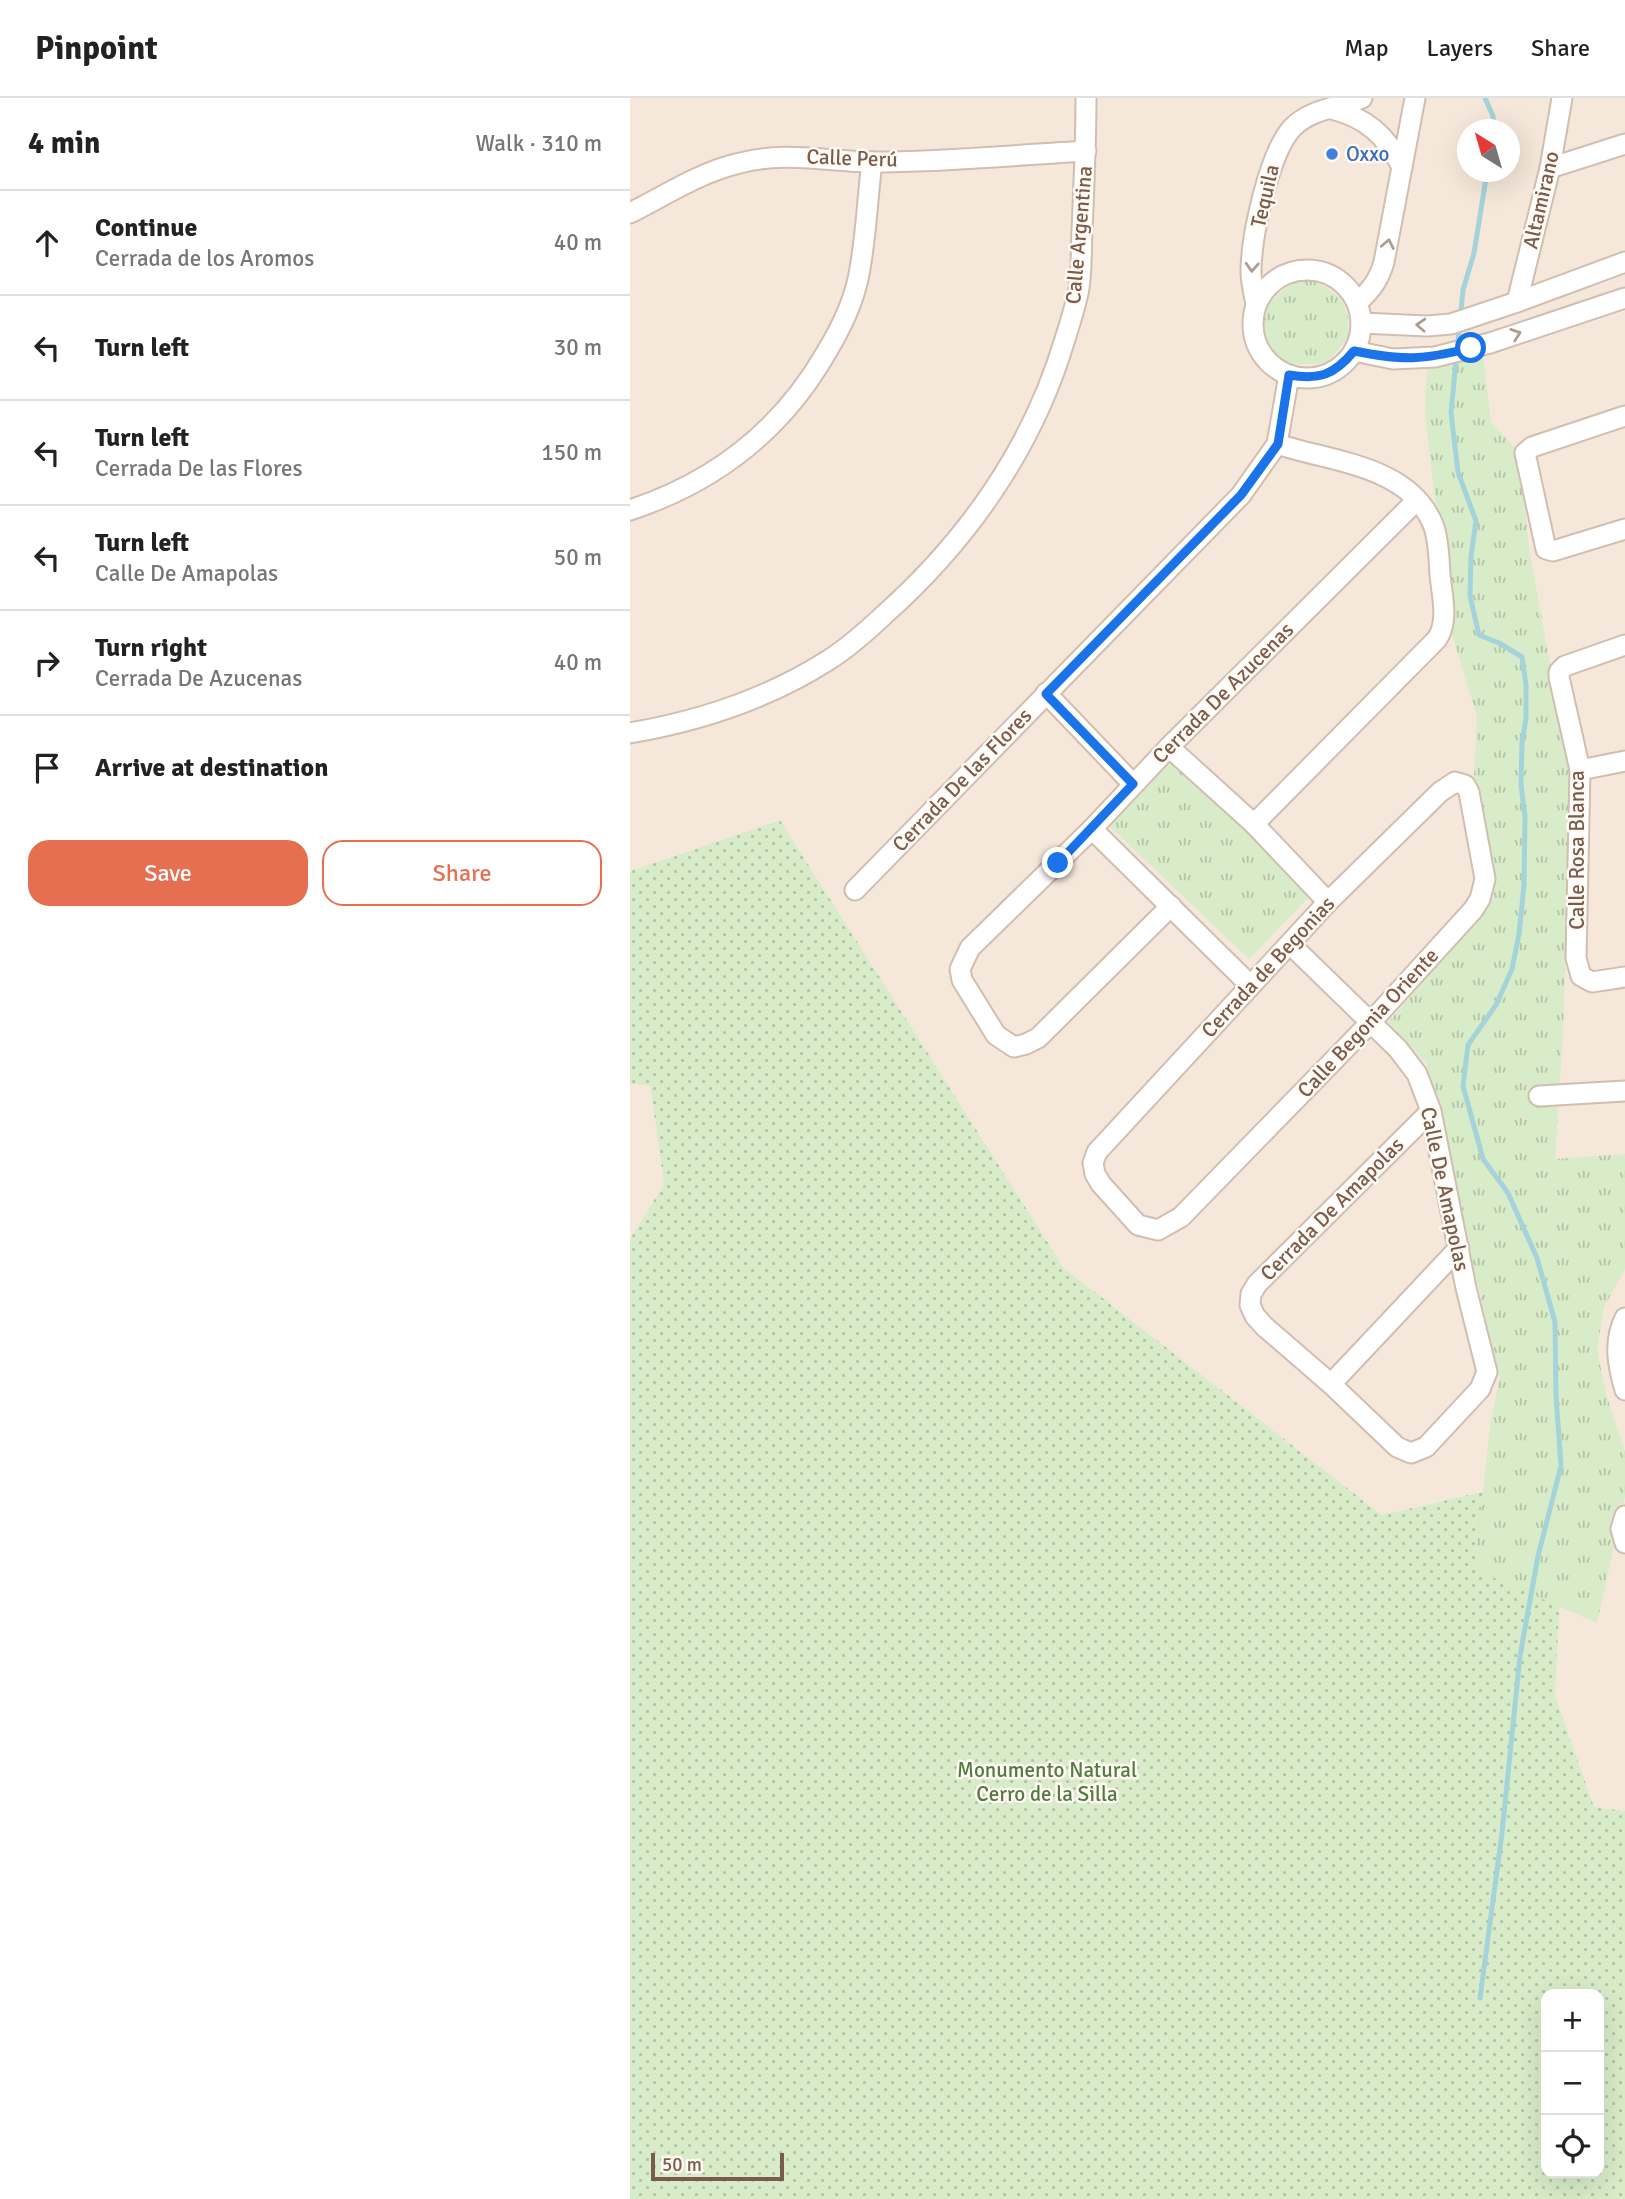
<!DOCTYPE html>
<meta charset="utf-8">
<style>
body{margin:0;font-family:Signika,sans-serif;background:#f6f6f6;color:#222}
.controls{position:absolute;right:21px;bottom:21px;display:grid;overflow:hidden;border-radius:14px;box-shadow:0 7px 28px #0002}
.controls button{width:63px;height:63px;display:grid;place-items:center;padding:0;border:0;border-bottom:2px solid #e0e0e0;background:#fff;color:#222;font:35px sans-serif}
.compass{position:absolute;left:827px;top:21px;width:63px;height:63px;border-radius:50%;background:#fff;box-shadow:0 7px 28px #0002;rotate:323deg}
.scale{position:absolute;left:21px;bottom:18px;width:133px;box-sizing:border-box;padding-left:7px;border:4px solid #7a5c4d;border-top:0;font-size:19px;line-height:24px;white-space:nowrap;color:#7a5c4d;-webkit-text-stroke:5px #fffaf3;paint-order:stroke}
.stop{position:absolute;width:21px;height:21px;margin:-16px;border:5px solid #1a73e8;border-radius:50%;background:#fff}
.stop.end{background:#1a73e8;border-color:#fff;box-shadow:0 2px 7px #0008}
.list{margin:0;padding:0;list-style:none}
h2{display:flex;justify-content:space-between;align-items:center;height:91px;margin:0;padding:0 28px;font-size:30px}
h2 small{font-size:23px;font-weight:400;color:#767676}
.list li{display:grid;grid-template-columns:46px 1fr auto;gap:21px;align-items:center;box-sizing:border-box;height:105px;padding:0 28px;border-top:2px solid #e0e0e0}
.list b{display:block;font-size:26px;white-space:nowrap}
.list p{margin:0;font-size:23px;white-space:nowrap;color:#767676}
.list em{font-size:23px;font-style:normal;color:#767676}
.actions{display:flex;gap:14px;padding:21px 28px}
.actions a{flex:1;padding:16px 0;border:2px solid #e76f51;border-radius:21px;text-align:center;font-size:24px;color:#e76f51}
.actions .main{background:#e76f51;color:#fff}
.icon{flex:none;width:38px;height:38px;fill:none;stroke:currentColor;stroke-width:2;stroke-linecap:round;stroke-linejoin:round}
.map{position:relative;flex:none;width:995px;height:2101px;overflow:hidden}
header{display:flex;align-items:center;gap:42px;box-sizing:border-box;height:98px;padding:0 35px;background:#fff;border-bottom:2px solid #e0e0e0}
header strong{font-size:33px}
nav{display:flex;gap:38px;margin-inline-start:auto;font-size:24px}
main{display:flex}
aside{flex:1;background:#fff}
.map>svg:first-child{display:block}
.residential{fill:#f5e8da;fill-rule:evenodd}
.grass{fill:url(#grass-dots);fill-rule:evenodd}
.park{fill:url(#park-tufts)}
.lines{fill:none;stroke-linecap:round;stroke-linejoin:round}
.stream{stroke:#a5d3da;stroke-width:5}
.minor-casing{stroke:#d1beb0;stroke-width:23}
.minor{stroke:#fff;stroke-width:19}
.oneway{stroke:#af9d94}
.route{stroke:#1a73e8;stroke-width:9}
.shop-dot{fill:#3f7fe0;stroke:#fffaf3;stroke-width:2.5}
.labels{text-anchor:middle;stroke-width:5;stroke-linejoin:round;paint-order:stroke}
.shop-label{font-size:21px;fill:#366cbe;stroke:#fffaf3;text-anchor:start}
.street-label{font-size:21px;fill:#7a5c4d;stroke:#fffaf3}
.park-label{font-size:21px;fill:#537a41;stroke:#fffaf3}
</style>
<header>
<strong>Pinpoint</strong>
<nav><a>Map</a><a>Layers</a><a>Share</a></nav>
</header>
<main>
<aside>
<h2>4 min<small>Walk · 310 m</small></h2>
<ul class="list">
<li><svg class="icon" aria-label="ahead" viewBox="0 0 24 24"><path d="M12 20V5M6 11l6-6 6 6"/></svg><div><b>Continue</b><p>Cerrada de los Aromos</p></div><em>40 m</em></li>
<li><svg class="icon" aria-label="left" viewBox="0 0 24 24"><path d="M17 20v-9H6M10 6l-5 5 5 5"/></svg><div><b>Turn left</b></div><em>30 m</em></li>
<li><svg class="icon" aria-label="left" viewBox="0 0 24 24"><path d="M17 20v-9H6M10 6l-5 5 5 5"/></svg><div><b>Turn left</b><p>Cerrada De las Flores</p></div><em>150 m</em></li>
<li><svg class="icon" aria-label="left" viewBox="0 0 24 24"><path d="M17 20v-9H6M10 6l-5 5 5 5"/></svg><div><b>Turn left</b><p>Calle De Amapolas</p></div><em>50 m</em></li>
<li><svg class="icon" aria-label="right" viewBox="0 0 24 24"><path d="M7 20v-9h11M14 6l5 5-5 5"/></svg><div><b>Turn right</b><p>Cerrada De Azucenas</p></div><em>40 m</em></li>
<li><svg class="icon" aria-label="arrive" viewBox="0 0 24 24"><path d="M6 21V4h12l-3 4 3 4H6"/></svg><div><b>Arrive at destination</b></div></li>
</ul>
<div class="actions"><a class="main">Save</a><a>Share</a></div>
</aside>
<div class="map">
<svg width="995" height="2101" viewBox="0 0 995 2101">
<defs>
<pattern id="grass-dots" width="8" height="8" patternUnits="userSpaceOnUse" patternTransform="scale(1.75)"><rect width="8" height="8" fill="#d8ecc9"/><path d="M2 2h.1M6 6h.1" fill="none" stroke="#b4c2a5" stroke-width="1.8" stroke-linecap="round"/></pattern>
<pattern id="park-tufts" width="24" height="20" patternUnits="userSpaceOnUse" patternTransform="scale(1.75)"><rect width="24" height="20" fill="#d8ecc9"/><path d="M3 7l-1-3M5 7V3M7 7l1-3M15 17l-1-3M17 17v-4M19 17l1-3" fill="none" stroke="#b4c2a5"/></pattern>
</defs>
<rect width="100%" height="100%" fill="#fdf6ec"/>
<!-- residential -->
<g class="residential">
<path d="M 0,0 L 995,0 L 995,1713 L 964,1709 L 925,1597 L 933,1409 L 851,1394 L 752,1417 L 434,1170 L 150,722 L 0,773 ZM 838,32 L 880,32 L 880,74 L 838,74 Z"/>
<path d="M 0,986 L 20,986 L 34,1086 L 0,1141 Z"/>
</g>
<!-- grass -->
<path class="grass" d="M 150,722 L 434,1170 L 752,1417 L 851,1394 L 934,1409 L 925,1597 L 964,1709 L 995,1713 L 995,2101 L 0,2101 L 0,1141 L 34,1086 L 20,987 L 0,986 L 0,773 ZM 916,1896 L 969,1896 L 969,2075 L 916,2075 Z"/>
<!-- park -->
<g class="park">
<path d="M 679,182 L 695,188 L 712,202 L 718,219 L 718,240 L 697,264 C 645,271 630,264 635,209 L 661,185 Z"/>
<path d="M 852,250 L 861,325 L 890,355 L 899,450 L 921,571 L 943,673 L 933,933 L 925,1061 L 995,1056 L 995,1171 L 974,1209 L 967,1252 L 976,1296 L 995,1354 L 995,1398 L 967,1525 L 844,1471 L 861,1321 L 870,1281 L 796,965 L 758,925 L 864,799 L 843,697 L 847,619 L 820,529 L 795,316 L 797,269 Z"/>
<path d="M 540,657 L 684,794 L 619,861 L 475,724 Z"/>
</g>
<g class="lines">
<!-- stream -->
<g class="stream">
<path d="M 855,0 L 863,18 L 864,32"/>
<path d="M 831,212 L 833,192 L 844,155 L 857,74"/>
<path d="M 828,243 L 829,233"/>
<path d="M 826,263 L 821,315 L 828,374 L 846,423 L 841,458 L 840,498 L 849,537 L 869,545 L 892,559 L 896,587 L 896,620 L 892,645 L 891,687 L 895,719 L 894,787 L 889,836 L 882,871 L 866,907 L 838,947 L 833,988 L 853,1061 L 878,1095 L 907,1160 L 925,1224 L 926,1298 L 931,1368 L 908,1458 L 890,1558 L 872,1735 L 850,1900"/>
</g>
<defs>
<g id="minor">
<path d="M 702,11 C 736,20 756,37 772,69"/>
<path d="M 920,70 L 995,46"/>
<path d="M 0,115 C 34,98 69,75 106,66 C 156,52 195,64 244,64 C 314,64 386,57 456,53"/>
<circle cx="677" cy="226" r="54"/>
<path d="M 887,204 L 920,70 L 932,0"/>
<path d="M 727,205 C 741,192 749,182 754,164 L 785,0"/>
<path d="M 626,206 C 624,196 621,184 621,174 C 621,139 639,54 663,29 C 681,11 710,9 732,0"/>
<path d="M 731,225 L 797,228 L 821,226 L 887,204 L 995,164"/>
<path d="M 724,253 L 763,261 L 805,259 L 860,245 L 995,200"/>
<path d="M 995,318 L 902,349 L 895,355 L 916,451 L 923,453 L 995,431"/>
<path d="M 0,412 C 85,384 151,333 196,255 C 210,232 222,208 228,181 C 236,144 237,103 242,64"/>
<path d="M 995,547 L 935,568 L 929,574 L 929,579 L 950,672 L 946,860 L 951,878 L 962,884 L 995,879"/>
<path d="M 416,595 L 503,686"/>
<path d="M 0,635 C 70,623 137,601 197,563 C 218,550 237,533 255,516 C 338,442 403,349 435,241 C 440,225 446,207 449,190 C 452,171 451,151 452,132 C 454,88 456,44 456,0"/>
<path d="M 539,649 L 624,726 L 698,804"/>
<path d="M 950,672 L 995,663"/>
<path d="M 825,684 L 835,687 L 839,694 L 855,781 L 850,801 L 843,812 L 741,924 L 551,1119 L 528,1132 L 508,1127 L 471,1086 L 465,1076 L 463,1065 L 467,1054 L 698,804 L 810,694 Z"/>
<path d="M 624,726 L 807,541 C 819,523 812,498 810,477 C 809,462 809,444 804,429 C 781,367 701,364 647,346"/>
<path d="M 462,731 L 620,887"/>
<path d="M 225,792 L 611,397 L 647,346 L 659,277"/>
<path d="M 541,808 L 408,940 L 396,946 L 384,949 L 366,937 L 332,882 L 330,871 L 340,850 L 462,731 L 539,649 L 787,402"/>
<path d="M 660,846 L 768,951 L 787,976 L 801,1013 L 836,1190 L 857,1274 L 850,1291 L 796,1349 L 781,1355 L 767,1349 L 701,1286 L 635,1229 L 625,1218 L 620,1207 L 621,1196 L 627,1186 L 801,1013"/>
<path d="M 909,998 L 995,993"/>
<path d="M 995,1220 C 983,1244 988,1268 995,1292"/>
<path d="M 701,1286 L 829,1150"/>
<path d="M 995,1418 L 991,1431 L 995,1445"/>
</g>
</defs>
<!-- minor casing -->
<use href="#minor" class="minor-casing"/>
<!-- minor -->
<use href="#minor" class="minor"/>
</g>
<!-- one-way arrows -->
<defs><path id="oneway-chevron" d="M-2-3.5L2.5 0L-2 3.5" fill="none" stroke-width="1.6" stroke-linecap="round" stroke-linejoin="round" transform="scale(1.75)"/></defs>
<g class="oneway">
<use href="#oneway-chevron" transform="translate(758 146) rotate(-79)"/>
<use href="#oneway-chevron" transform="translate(622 169) rotate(93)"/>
<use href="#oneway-chevron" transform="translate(791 227) rotate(-177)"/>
<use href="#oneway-chevron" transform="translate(886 236) rotate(-19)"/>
</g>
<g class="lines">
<!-- route -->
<path class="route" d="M 428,765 L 503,686 L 416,596 L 611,397 L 648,346 L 659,277 C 690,282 704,277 724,253 C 774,263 792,262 841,250"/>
</g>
<!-- markers -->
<circle class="shop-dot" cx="702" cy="56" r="7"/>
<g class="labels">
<!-- shop labels -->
<g class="shop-label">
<text x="716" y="63">Oxxo</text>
</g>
<!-- street labels -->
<g class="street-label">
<text transform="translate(222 60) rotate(2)" y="7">Calle Perú</text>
<text transform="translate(635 98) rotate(-77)" y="7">Tequila</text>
<text transform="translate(911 102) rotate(-77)" y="7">Altamirano</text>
<text transform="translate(449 137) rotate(-85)" y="7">Calle Argentina</text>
<text transform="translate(593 595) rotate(-45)" y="7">Cerrada De Azucenas</text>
<text transform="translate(332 682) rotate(-46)" y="7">Cerrada De las Flores</text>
<text transform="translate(947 752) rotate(-90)" y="7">Calle Rosa Blanca</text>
<text transform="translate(638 869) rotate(-47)" y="7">Cerrada de Begonias</text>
<text transform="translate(738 925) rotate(-47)" y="7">Calle Begonia Oriente</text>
<text transform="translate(815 1091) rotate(78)" y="7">Calle De Amapolas</text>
<text transform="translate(702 1111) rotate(-45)" y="7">Cerrada De Amapolas</text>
</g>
<!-- park labels -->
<g class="park-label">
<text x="417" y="1679">Monumento Natural<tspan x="417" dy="24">Cerro de la Silla</tspan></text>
</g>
</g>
</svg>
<div class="controls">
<button>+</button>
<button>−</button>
<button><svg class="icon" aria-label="locate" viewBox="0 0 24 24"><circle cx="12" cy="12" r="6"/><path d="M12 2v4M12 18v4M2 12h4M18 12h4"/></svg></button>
</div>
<svg class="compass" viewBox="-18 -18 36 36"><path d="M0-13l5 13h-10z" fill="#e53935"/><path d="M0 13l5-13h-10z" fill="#767676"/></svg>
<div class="scale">50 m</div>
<div class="stop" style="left:841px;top:250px"></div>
<div class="stop end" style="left:428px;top:765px"></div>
</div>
</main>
